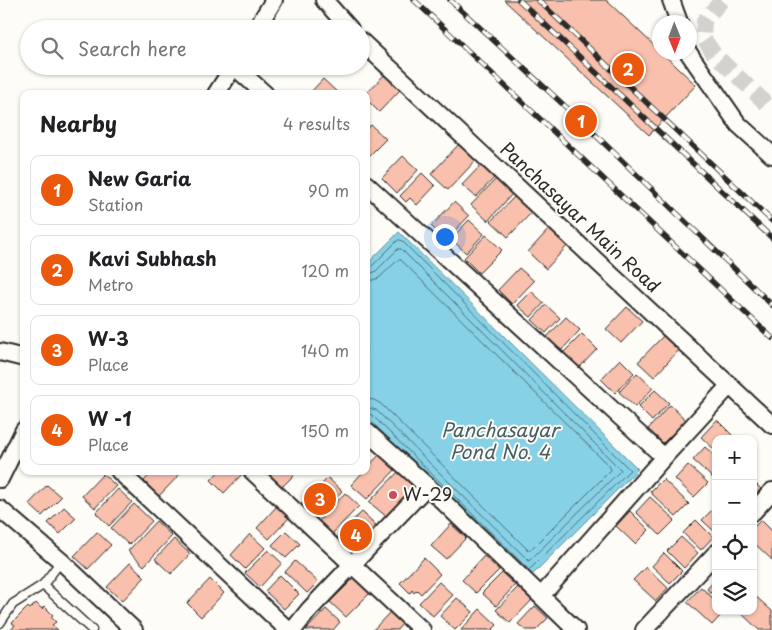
<!DOCTYPE html>
<meta charset="utf-8">
<style>
body{margin:0;font-family:"Playpen Sans",sans-serif;background:#f6f6f6;color:#202124}
.controls{position:absolute;right:15px;bottom:15px;display:grid;overflow:hidden;border-radius:10px;box-shadow:0 1px 4px #0004}
.controls button{width:45px;height:45px;display:grid;place-items:center;padding:0;border:0;border-bottom:1px solid #e0e0e0;background:#fff;color:#202124;font:25px sans-serif}
.compass{position:absolute;left:652px;top:15px;width:45px;height:45px;border-radius:50%;background:#fff;box-shadow:0 1px 4px #0004;rotate:179deg}
.you{position:absolute;left:444px;top:236px;width:18px;height:18px;margin:-12px;border:4px solid #fff;border-radius:50%;background:#1a73e8;box-shadow:0 0 0 8px #1a73e833}
.badge{display:grid;place-items:center;width:32px;height:32px;border-radius:50%;background:#ea580c;color:#fff;font-size:16px;font-weight:700}
.pin{position:absolute;translate:-50% -50%;border:2px solid #fff;box-shadow:0 1px 5px #0006}
.list{margin:0;padding:0;list-style:none}
h2{display:flex;justify-content:space-between;align-items:center;height:65px;margin:0;padding:0 20px;font-size:21px}
h2 small{font-size:16px;font-weight:400;color:#757577}
.list li{display:grid;grid-template-columns:32px 1fr auto;gap:15px;align-items:center;box-sizing:border-box;height:70px;margin:0 10px 10px;padding:0 10px;border:1px solid #e0e0e0;border-radius:10px}
.list b{display:block;font-size:19px;white-space:nowrap}
.list p{margin:0;font-size:16px;white-space:nowrap;color:#757577}
.list em{font-size:16px;font-style:normal;color:#757577}
.icon{flex:none;width:28px;height:28px;fill:none;stroke:currentColor;stroke-width:2;stroke-linecap:round;stroke-linejoin:round}
.map{position:relative;flex:none;width:772px;height:630px;overflow:hidden}
.search{position:absolute;background:#fff;box-shadow:0 1px 4px #0004;left:20px;top:20px;width:350px;height:55px;display:flex;align-items:center;gap:12px;box-sizing:border-box;padding:0 18px;border-radius:28px;color:#757577;font-size:19px}
.panel{position:absolute;background:#fff;box-shadow:0 1px 4px #0004;left:20px;top:90px;width:350px;height:385px;border-radius:10px}
.map>svg:first-child{display:block}
.water{fill:#86d1e6;stroke:#628f9b}
.lines{fill:none;stroke-linecap:round;stroke-linejoin:round}
.shore{stroke:#4f6d76;stroke-width:1}
.building{fill:#f9c1ad;stroke:#2b2b2b}
.minor-tunnel{stroke:#d3d2ce;stroke-width:16;stroke-dasharray:16 8;stroke-linecap:butt}
.service-casing{stroke:#2b2b2b;stroke-width:11}
.minor-casing{stroke:#2b2b2b;stroke-width:20}
.service{stroke:#fdfcf7;stroke-width:8}
.minor{stroke:#fdfcf7;stroke-width:16}
.rail-casing{stroke:#2b2b2b;stroke-width:5.5}
.rail{stroke:#fdfcf7;stroke-width:4;stroke-dasharray:11;stroke-linecap:butt}
.poi-dot{fill:#d1495b;stroke:#fdfcf7;stroke-width:2}
.labels{text-anchor:middle;stroke-width:4;stroke-linejoin:round;paint-order:stroke}
.street-label{font-size:18px;fill:#2b2b2b;stroke:#fdfcf7}
.poi-label{font-size:18px;fill:#2b2b2b;stroke:#fdfcf7;text-anchor:start}
.water-label{font-size:19px;font-style:italic;fill:#465d63;stroke:#fdfcf7}
</style>
<div class="map">
<svg width="772" height="630" viewBox="0 0 772 630">
<rect width="100%" height="100%" fill="#fdfcf7"/>
<filter id="ink" filterUnits="userSpaceOnUse"><feTurbulence type="fractalNoise" baseFrequency=".02" numOctaves="2"/><feDisplacementMap in="SourceGraphic" scale="10" xChannelSelector="R" yChannelSelector="G"/><feConvolveMatrix kernelMatrix="1 2 1 2 8 2 1 2 1" color-interpolation-filters="sRGB"/></filter>
<g filter="url(#ink)">
<!-- water -->
<path class="water" d="M 399,232 L 638,469 L 529,578 L 366,416 L 366,265 Z"/>
<g class="lines">
<!-- shore -->
<g class="shore">
<path d="M 366,268 L 371,267 L 398,240 L 401,240 L 630,470 L 529,570 L 372,415 L 366,413"/>
<path d="M 366,274 L 375,272 L 398,249 L 401,249 L 621,470 L 529,561 L 376,410 L 366,407"/>
<path d="M 366,282 L 379,278 L 398,260 L 401,260 L 610,467 L 611,470 L 531,550 L 528,550 L 381,404 L 374,400 L 366,399"/>
</g>
</g>
<!-- building -->
<g class="building">
<path d="M 504,0 L 606,0 L 696,85 L 649,135 Z"/>
<path d="M 385,74 L 401,89 L 379,112 L 366,99 L 366,94 Z"/>
<path d="M 323,79 L 339,94 L 309,94 Z"/>
<path d="M 371,125 L 386,139 L 366,159 L 366,129 Z"/>
<path d="M 460,143 L 477,159 L 448,190 L 431,174 Z"/>
<path d="M 403,156 L 418,170 L 397,193 L 382,178 Z"/>
<path d="M 482,164 L 495,177 L 476,197 L 462,185 Z"/>
<path d="M 422,173 L 435,186 L 417,205 L 410,198 L 406,202 L 400,196 Z"/>
<path d="M 496,179 L 512,194 L 488,221 L 471,205 Z"/>
<path d="M 517,194 L 534,210 L 508,237 L 491,221 Z"/>
<path d="M 454,202 L 469,216 L 446,240 L 431,226 Z"/>
<path d="M 469,220 L 484,234 L 466,253 L 451,239 Z"/>
<path d="M 550,228 L 568,245 L 546,269 L 528,252 Z"/>
<path d="M 486,235 L 502,250 L 479,273 L 464,258 Z"/>
<path d="M 519,268 L 534,281 L 512,304 L 498,290 Z"/>
<path d="M 531,291 L 544,303 L 531,317 L 517,305 Z"/>
<path d="M 546,305 L 560,318 L 546,333 L 532,320 Z"/>
<path d="M 627,307 L 642,321 L 621,343 L 606,329 Z"/>
<path d="M 566,317 L 580,330 L 559,353 L 545,339 Z"/>
<path d="M 582,334 L 597,349 L 579,368 L 563,353 Z"/>
<path d="M 665,334 L 680,349 L 654,377 L 638,362 Z"/>
<path d="M 620,359 L 634,373 L 615,393 L 601,379 Z"/>
<path d="M 637,373 L 653,388 L 635,407 L 619,392 Z"/>
<path d="M 655,390 L 669,403 L 652,421 L 638,407 Z"/>
<path d="M 670,405 L 686,420 L 663,443 L 648,429 Z"/>
<path d="M 717,420 L 736,439 L 716,439 L 716,451 L 701,437 Z"/>
<path d="M 705,447 L 716,457 L 716,477 L 714,479 L 693,460 Z"/>
<path d="M 381,453 L 397,468 L 367,499 L 351,485 L 364,471 L 366,471 L 366,469 Z"/>
<path d="M 688,465 L 708,483 L 694,497 L 675,479 Z"/>
<path d="M 400,470 L 418,487 L 388,518 L 369,502 Z"/>
<path d="M 153,471 L 182,471 L 182,472 L 159,496 L 144,481 Z"/>
<path d="M 219,471 L 245,471 L 224,493 L 211,480 Z"/>
<path d="M 269,471 L 298,471 L 279,490 L 264,476 Z"/>
<path d="M 103,474 L 116,486 L 95,508 L 82,496 Z"/>
<path d="M 328,478 L 342,491 L 313,522 L 298,507 Z"/>
<path d="M 663,479 L 689,504 L 676,517 L 650,492 Z"/>
<path d="M 753,481 L 761,489 L 753,497 Z"/>
<path d="M 47,485 L 61,497 L 42,516 L 29,504 Z"/>
<path d="M 118,489 L 132,502 L 109,526 L 96,513 Z"/>
<path d="M 345,493 L 359,506 L 328,538 L 315,525 Z"/>
<path d="M 650,497 L 675,520 L 660,535 L 636,512 Z"/>
<path d="M 134,504 L 152,521 L 129,545 L 111,528 Z"/>
<path d="M 277,506 L 289,518 L 269,539 L 257,528 Z"/>
<path d="M 64,507 L 76,518 L 60,534 L 48,523 Z"/>
<path d="M 715,507 L 716,508 L 716,533 L 702,520 Z"/>
<path d="M 630,511 L 649,530 L 635,544 L 616,526 Z"/>
<path d="M 362,512 L 380,529 L 349,558 L 331,542 Z"/>
<path d="M 362,512 L 380,529 L 349,558 L 331,542 Z"/>
<path d="M 696,520 L 713,537 L 701,550 L 683,533 Z"/>
<path d="M 761,520 L 772,531 L 772,560 L 753,542 L 753,528 Z"/>
<path d="M 156,521 L 172,536 L 144,566 L 128,551 Z"/>
<path d="M 451,524 L 466,538 L 446,559 L 431,546 Z"/>
<path d="M 286,531 L 300,544 L 286,558 L 272,545 Z"/>
<path d="M 97,532 L 111,545 L 88,569 L 74,556 Z"/>
<path d="M 250,534 L 265,548 L 245,569 L 231,555 Z"/>
<path d="M 681,537 L 698,553 L 684,568 L 667,551 Z"/>
<path d="M 174,539 L 190,554 L 171,574 L 155,559 Z"/>
<path d="M 268,550 L 282,563 L 260,587 L 245,573 Z"/>
<path d="M 664,553 L 682,571 L 670,583 L 652,566 Z"/>
<path d="M 484,556 L 499,570 L 476,593 L 462,580 Z"/>
<path d="M 424,558 L 440,574 L 421,594 L 417,590 L 414,593 L 412,590 L 410,593 L 400,583 Z"/>
<path d="M 295,561 L 318,582 L 307,593 L 285,572 Z"/>
<path d="M 130,563 L 145,577 L 122,601 L 107,587 Z"/>
<path d="M 646,567 L 668,588 L 656,601 L 633,580 Z"/>
<path d="M 502,573 L 515,585 L 496,606 L 482,593 Z"/>
<path d="M 280,575 L 299,594 L 284,609 L 265,591 Z"/>
<path d="M 354,578 L 370,593 L 346,617 L 330,602 Z"/>
<path d="M 210,579 L 224,593 L 201,617 L 187,603 Z"/>
<path d="M 716,579 L 716,598 L 707,589 Z"/>
<path d="M 439,582 L 453,595 L 433,616 L 419,603 Z"/>
<path d="M 518,587 L 532,600 L 510,623 L 496,610 Z"/>
<path d="M 701,587 L 716,601 L 716,611 L 725,611 L 712,625 L 687,602 Z"/>
<path d="M 753,594 L 772,611 L 772,630 L 759,630 L 739,611 L 753,611 Z"/>
<path d="M 457,598 L 473,612 L 455,630 L 440,616 Z"/>
<path d="M 36,603 L 42,609 L 44,606 L 53,615 L 51,617 L 56,622 L 52,625 L 58,630 L 11,630 L 15,625 L 12,623 L 28,607 L 30,609 Z"/>
<path d="M 535,606 L 548,618 L 536,630 L 525,630 L 518,624 Z"/>
<path d="M 326,609 L 340,622 L 333,630 L 306,630 Z"/>
<path d="M 480,609 L 497,625 L 492,630 L 461,630 Z"/>
<path d="M 390,612 L 402,624 L 397,630 L 373,630 Z"/>
</g>
<g class="lines">
<!-- minor-tunnel -->
<path class="minor-tunnel" d="M 722,0 L 704,21 L 703,38 L 715,55 L 772,109"/>
<defs>
<g id="service">
<path d="M 61,561 L 43,585 L 92,630"/>
<path d="M 0,623 L 13,604 L 43,585"/>
</g>
<g id="minor">
<path d="M 324,0 L 350,29"/>
<path d="M 671,0 L 679,22"/>
<path d="M 256,29 L 274,0"/>
<path d="M 361,41 L 772,425"/>
<path d="M 688,52 L 738,124 L 772,155"/>
<path d="M 234,66 L 265,94"/>
<path d="M 216,94 L 234,66"/>
<path d="M 366,184 L 664,457"/>
<path d="M 0,352 L 24,358"/>
<path d="M 366,431 L 427,486 L 576,630"/>
<path d="M 119,471 L 288,630"/>
<path d="M 252,471 L 422,630"/>
<path d="M 0,479 L 24,430"/>
<path d="M 0,509 L 61,561 L 134,630"/>
<path d="M 753,512 L 772,491"/>
<path d="M 542,595 L 664,457 L 730,385"/>
<path d="M 293,630 L 309,610 L 427,486"/>
<path d="M 644,630 L 716,553"/>
</g>
</defs>
<!-- service casing -->
<use href="#service" class="service-casing"/>
<!-- minor casing -->
<use href="#minor" class="minor-casing"/>
<!-- service -->
<use href="#service" class="service"/>
<!-- minor -->
<use href="#minor" class="minor"/>
<defs>
<g id="rail">
<path d="M 414,0 L 772,338"/>
<path d="M 450,0 L 581,121 L 772,305"/>
<path d="M 519,0 L 772,238"/>
<path d="M 538,0 L 772,221"/>
</g>
</defs>
<!-- rail casing -->
<use href="#rail" class="rail-casing"/>
<!-- rail -->
<use href="#rail" class="rail"/>
</g>
</g>
<!-- markers -->
<circle class="poi-dot" cx="393" cy="495" r="5"/>
<g class="labels">
<!-- street labels -->
<g class="street-label">
<text transform="translate(580 218) rotate(43)" y="6">Panchasayar Main Road</text>
</g>
<!-- poi labels -->
<g class="poi-label">
<text x="403" y="501">W-29</text>
</g>
<!-- water labels -->
<g class="water-label">
<text x="500" y="437">Panchasayar<tspan x="500" dy="22">Pond No. 4</tspan></text>
</g>
</g>
</svg>
<div class="controls">
<button>+</button>
<button>−</button>
<button><svg class="icon" aria-label="locate" viewBox="0 0 24 24"><circle cx="12" cy="12" r="6"/><path d="M12 2v4M12 18v4M2 12h4M18 12h4"/></svg></button>
<button><svg class="icon" aria-label="layers" viewBox="0 0 24 24"><path d="M12 4l9 5-9 5-9-5zM3 14l9 5 9-5"/></svg></button>
</div>
<svg class="compass" viewBox="-18 -18 36 36"><path d="M0-13l5 13h-10z" fill="#e53935"/><path d="M0 13l5-13h-10z" fill="#757577"/></svg>
<div class="you"></div>
<div class="pin badge" style="left:581px;top:121px">1</div>
<div class="pin badge" style="left:628px;top:69px">2</div>
<div class="pin badge" style="left:320px;top:499px">3</div>
<div class="pin badge" style="left:356px;top:535px">4</div>
<div class="search"><svg class="icon" aria-label="search" viewBox="0 0 24 24"><circle cx="10" cy="10" r="6"/><path d="M15 15l6 6"/></svg>Search here</div>
<section class="panel">
<h2>Nearby<small>4 results</small></h2>
<ul class="list">
<li><span class="badge">1</span><div><b>New Garia</b><p>Station</p></div><em>90 m</em></li>
<li><span class="badge">2</span><div><b>Kavi Subhash</b><p>Metro</p></div><em>120 m</em></li>
<li><span class="badge">3</span><div><b>W-3</b><p>Place</p></div><em>140 m</em></li>
<li><span class="badge">4</span><div><b>W -1</b><p>Place</p></div><em>150 m</em></li>
</ul>
</section>
</div>
